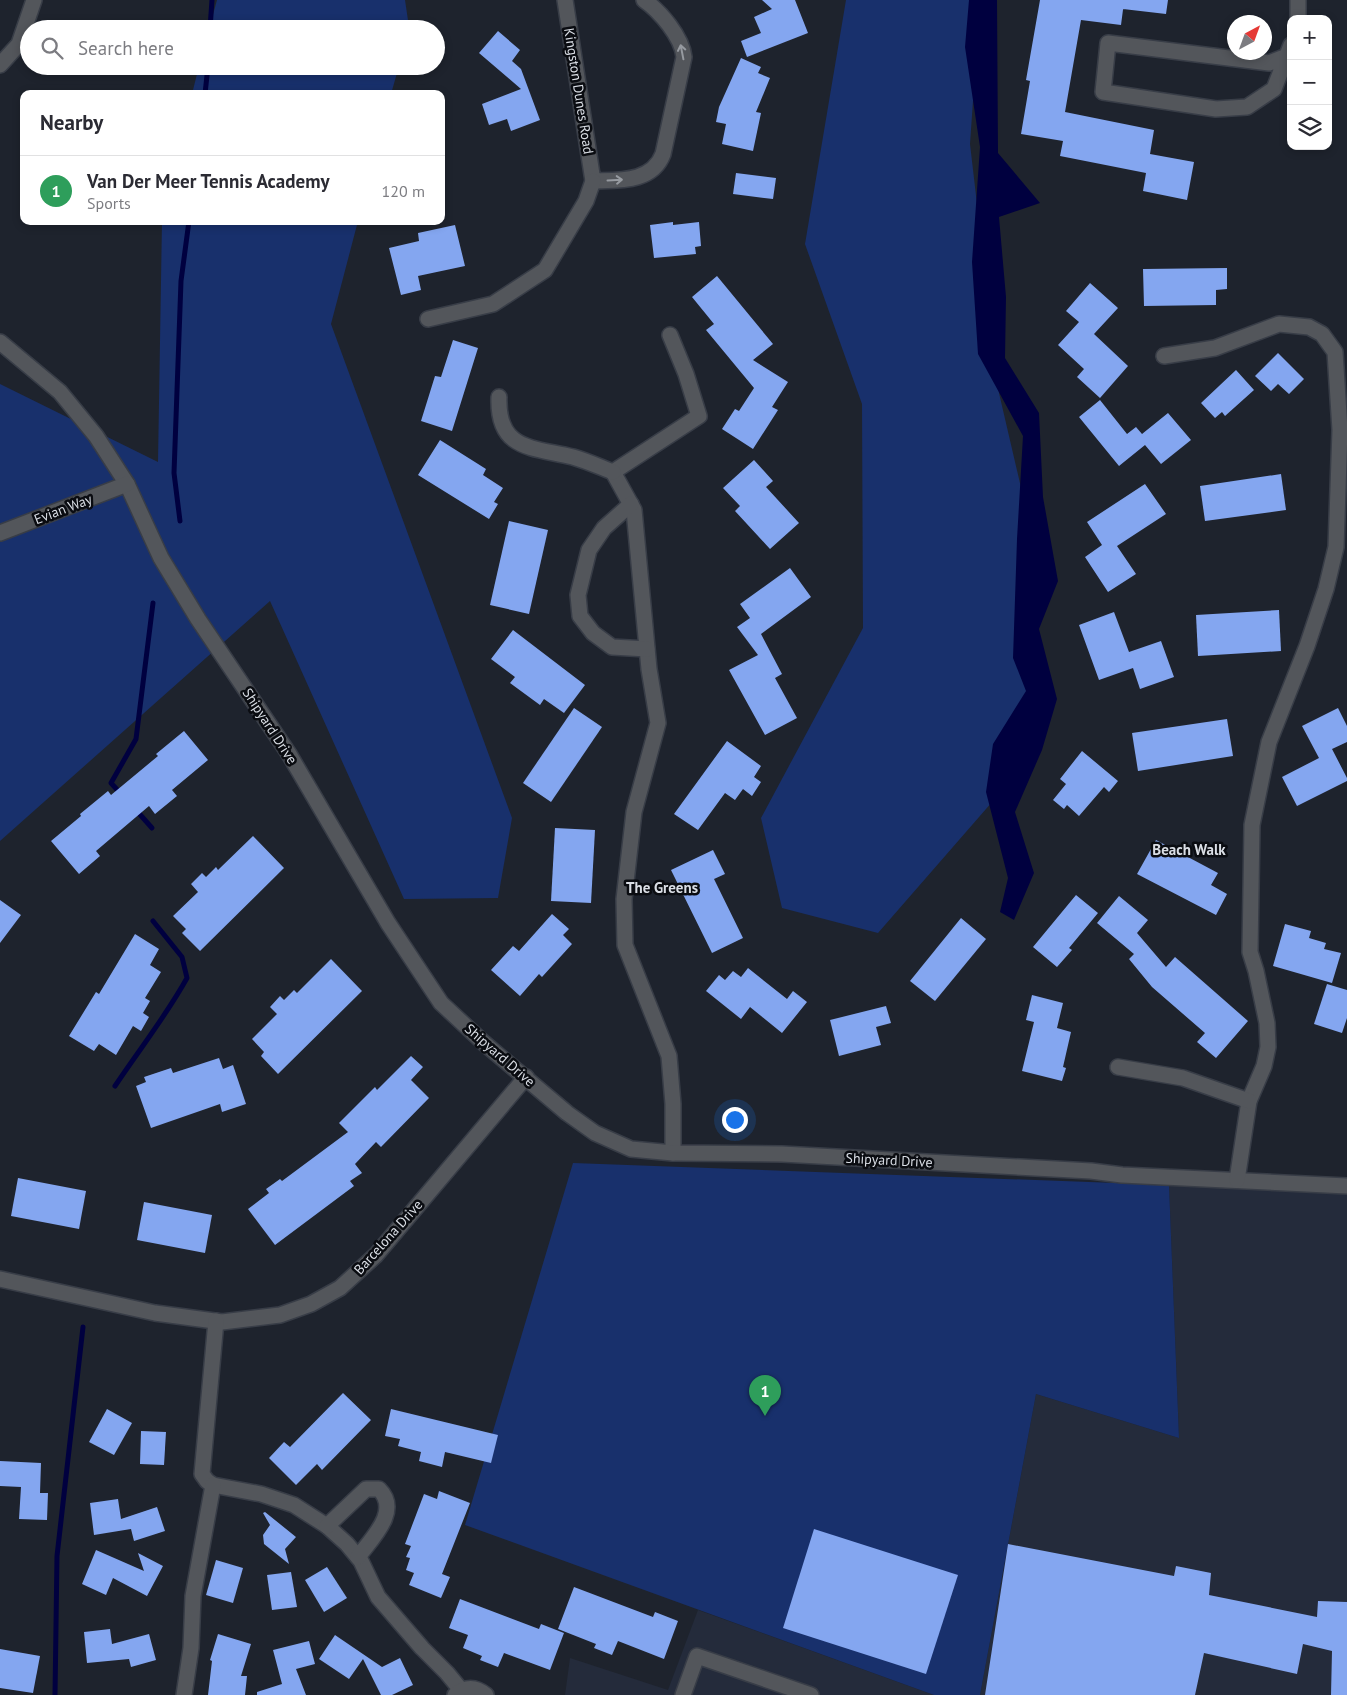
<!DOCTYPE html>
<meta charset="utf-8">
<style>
body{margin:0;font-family:"PT Sans",sans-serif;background:#f2f2f3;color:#2b2b33}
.controls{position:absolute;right:15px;top:15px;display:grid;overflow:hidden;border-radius:10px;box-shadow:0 2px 8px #0003}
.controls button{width:45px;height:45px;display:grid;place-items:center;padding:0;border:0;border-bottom:1px solid #e1e1e2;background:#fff;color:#2b2b33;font:25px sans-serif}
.compass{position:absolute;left:1227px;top:15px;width:45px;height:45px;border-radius:50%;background:#fff;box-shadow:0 2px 8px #0003;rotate:41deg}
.you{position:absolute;left:734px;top:1119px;width:18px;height:18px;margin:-12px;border:4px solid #fff;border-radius:50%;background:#1a73e8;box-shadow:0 0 0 8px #1a73e833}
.badge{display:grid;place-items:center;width:32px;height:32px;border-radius:50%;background:#1a73e8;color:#fff;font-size:16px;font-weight:700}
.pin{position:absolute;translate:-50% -41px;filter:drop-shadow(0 1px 2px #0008)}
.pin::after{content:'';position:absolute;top:26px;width:18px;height:15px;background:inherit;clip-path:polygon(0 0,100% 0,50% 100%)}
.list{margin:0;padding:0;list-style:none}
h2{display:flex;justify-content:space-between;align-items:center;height:65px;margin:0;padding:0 20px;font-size:21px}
h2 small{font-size:16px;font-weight:400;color:#7c7c81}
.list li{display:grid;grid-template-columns:32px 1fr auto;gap:15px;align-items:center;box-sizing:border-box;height:70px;padding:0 20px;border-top:1px solid #e1e1e2}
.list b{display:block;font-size:19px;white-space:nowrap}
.list p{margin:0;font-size:16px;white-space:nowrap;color:#7c7c81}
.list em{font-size:16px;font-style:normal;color:#7c7c81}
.icon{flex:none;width:28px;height:28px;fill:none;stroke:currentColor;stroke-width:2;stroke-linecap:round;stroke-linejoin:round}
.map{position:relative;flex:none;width:1347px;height:1695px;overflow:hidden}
.search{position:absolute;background:#fff;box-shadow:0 2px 8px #0003;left:20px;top:20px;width:425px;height:55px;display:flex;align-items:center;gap:12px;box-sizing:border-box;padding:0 18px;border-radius:28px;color:#7c7c81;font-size:19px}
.panel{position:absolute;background:#fff;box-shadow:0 2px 8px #0003;left:20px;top:90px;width:425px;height:135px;border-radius:10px}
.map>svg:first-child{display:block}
.built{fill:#242b3b}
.green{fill:#18306c}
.water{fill:#00003f}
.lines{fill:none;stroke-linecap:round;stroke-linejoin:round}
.stream{stroke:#00003f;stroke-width:5}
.building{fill:#84a6f0}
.minor-casing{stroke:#383d47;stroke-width:18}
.minor{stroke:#53565b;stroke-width:15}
.oneway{stroke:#969aa0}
.labels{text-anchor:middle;stroke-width:5;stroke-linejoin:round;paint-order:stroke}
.street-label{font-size:14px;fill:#dadee5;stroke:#0a0c11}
.neighbourhood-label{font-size:15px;font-weight:bold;fill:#dadee5;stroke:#0a0c11}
</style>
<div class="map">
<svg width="1347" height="1695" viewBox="0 0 1347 1695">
<rect width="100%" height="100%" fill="#1e232d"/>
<!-- built -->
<g class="built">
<path d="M 1169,1185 L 1347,1190 L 1347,1695 L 980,1695 L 1036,1394 L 1179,1438 Z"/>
<path d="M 698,1610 L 934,1695 L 565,1695 L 570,1658 L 668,1690 Z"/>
</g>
<!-- green -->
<g class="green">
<path d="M 217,0 L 405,0 L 409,27 L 408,29 L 209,29 Z"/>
<path d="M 846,0 L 980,0 L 970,144 L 999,393 L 1026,509 L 1026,763 L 878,933 L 782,908 L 761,818 L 863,628 L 862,404 L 805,244 Z"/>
<path d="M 199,66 L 399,66 L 391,94 L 192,94 Z"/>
<path d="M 162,221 L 358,221 L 331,324 L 512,818 L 498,898 L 404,899 L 270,601 L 0,841 L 0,384 L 158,462 Z"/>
<path d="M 573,1163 L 1169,1185 L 1179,1438 L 1036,1394 L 980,1695 L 934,1695 L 465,1525 Z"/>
</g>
<!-- water -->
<path class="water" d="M 969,0 L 997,0 L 998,153 L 1040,203 L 999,217 L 1006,297 L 1005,358 L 1039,413 L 1043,497 L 1058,581 L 1039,629 L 1057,699 L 1042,750 L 1015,812 L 1034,873 L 1014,920 L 1000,912 L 1008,878 L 986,792 L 993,744 L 1026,691 L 1013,658 L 1017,539 L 1023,436 L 978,354 L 972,262 L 980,147 L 965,47 Z"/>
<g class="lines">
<!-- stream -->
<g class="stream">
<path d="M 210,29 L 212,0"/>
<path d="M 205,94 L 208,66"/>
<path d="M 180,521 L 174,473 L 181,281 L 189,221"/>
<path d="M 121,794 L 111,783 L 136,739 L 153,603"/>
<path d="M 136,810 L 152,828"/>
<path d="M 115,1086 C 139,1050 166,1016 187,978 L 182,957 L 153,921"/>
<path d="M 55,1695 L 57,1556 L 83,1327"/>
</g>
</g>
<!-- building -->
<g class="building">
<path d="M 762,0 L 795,0 L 808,33 L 747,57 L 741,41 L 761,33 L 754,17 L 772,9 Z"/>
<path d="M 1040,0 L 1168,0 L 1166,14 L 1123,9 L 1124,2 L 1121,25 L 1081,20 L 1065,112 L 1154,130 L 1150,154 L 1194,162 L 1187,200 L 1143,191 L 1146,173 L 1060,156 L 1063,141 L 1021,134 L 1030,81 L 1026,80 Z"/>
<path d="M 498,31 L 520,50 L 512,61 L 521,69 L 540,120 L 511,131 L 507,119 L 489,125 L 482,104 L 521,89 L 479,53 Z"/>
<path d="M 741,58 L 761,67 L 758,73 L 770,78 L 756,112 L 761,113 L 753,151 L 722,144 L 726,124 L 716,122 L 719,107 Z"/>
<path d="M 736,173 L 776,178 L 773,199 L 733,194 Z"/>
<path d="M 673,222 L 673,225 L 699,222 L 701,246 L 695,247 L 696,254 L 654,258 L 650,225 Z"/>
<path d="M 455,225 L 465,266 L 418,276 L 421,290 L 401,295 L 389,248 L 419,241 L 418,233 Z"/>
<path d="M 1227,268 L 1227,289 L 1216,290 L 1216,305 L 1144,306 L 1143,269 Z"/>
<path d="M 717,276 L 773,344 L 753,360 L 788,382 L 772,407 L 778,410 L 753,449 L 722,429 L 735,409 L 739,411 L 754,388 L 706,330 L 714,324 L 692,297 Z"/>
<path d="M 1090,283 L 1118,308 L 1094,334 L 1128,366 L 1100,398 L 1077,377 L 1084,369 L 1058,345 L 1079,322 L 1066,311 Z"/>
<path d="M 453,340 L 478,348 L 452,431 L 421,421 L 435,376 L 441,377 Z"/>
<path d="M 1278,353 L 1304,379 L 1289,394 L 1278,384 L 1271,391 L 1255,376 Z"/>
<path d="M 1236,370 L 1254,390 L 1225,416 L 1222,412 L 1215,418 L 1201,403 Z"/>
<path d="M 1100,400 L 1127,434 L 1136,427 L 1142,434 L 1168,413 L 1191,440 L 1161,464 L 1145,445 L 1119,466 L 1079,417 Z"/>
<path d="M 440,440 L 486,469 L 483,475 L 503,488 L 494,502 L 498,504 L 489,519 L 418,475 Z"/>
<path d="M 754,460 L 773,481 L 766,487 L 799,523 L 770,549 L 735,511 L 740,506 L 723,488 Z"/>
<path d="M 1281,474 L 1286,510 L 1205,521 L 1200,486 Z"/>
<path d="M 1145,484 L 1166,514 L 1117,546 L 1136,574 L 1108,592 L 1085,557 L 1102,545 L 1087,522 Z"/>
<path d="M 509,521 L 548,530 L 529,614 L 490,605 Z"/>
<path d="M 790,568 L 811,597 L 761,634 L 782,674 L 775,678 L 797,718 L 765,735 L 729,670 L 758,655 L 737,627 L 750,618 L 740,604 Z"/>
<path d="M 1279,610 L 1281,651 L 1198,656 L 1196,615 Z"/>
<path d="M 1114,612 L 1129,652 L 1161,641 L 1174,677 L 1140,689 L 1133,668 L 1099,680 L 1079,625 Z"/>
<path d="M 513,630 L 585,685 L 564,713 L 544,699 L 540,705 L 510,683 L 515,677 L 491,659 Z"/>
<path d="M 574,708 L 602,727 L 551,802 L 523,783 Z"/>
<path d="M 1338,708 L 1347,726 L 1347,742 L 1332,749 L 1347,778 L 1347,781 L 1297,806 L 1282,777 L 1319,758 L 1302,726 Z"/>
<path d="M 1227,719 L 1233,756 L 1138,771 L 1132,733 Z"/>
<path d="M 184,731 L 208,760 L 172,790 L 177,796 L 155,814 L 149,806 L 96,851 L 100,856 L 79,874 L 51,841 L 81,816 L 80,814 L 108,791 L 111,795 L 158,756 L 156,754 Z"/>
<path d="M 727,741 L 761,766 L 754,777 L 761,782 L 752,796 L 743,789 L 735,800 L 725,793 L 698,830 L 674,814 Z"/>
<path d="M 1082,751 L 1118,781 L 1109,792 L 1104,787 L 1079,816 L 1067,805 L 1064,809 L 1053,800 L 1066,784 L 1060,779 Z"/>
<path d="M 555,828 L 595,830 L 591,903 L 551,901 Z"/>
<path d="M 253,836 L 284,868 L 200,951 L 182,933 L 186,929 L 173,916 L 198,892 L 191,884 L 202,873 L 206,877 L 216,867 L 218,870 Z"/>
<path d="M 1156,840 L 1218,873 L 1211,885 L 1227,894 L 1216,915 L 1137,874 Z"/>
<path d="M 713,850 L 725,874 L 714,879 L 743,938 L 712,953 L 671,870 Z"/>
<path d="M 1076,895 L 1098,913 L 1069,948 L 1072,950 L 1057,967 L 1033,947 Z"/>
<path d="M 1119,896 L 1148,920 L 1137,933 L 1166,967 L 1175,957 L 1248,1021 L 1216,1058 L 1197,1042 L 1205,1033 L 1152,987 L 1129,959 L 1134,954 L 1097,923 Z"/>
<path d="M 0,900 L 21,915 L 0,943 Z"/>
<path d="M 552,914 L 569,929 L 563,935 L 572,944 L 542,977 L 539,974 L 520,996 L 491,970 L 513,946 L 519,951 Z"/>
<path d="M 961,918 L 986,939 L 935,1001 L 910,981 Z"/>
<path d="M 1285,924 L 1311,931 L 1309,938 L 1326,943 L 1324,949 L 1341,953 L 1332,983 L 1273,966 Z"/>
<path d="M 135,934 L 159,949 L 150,965 L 161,972 L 145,998 L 150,1001 L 143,1013 L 149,1017 L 141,1031 L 133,1026 L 116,1055 L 99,1044 L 94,1051 L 69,1036 L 96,992 L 99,994 Z"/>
<path d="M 331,959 L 362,991 L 278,1074 L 261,1056 L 264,1052 L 252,1039 L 277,1014 L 270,1007 L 280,996 L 284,1000 L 294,990 L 297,993 Z"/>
<path d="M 748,968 L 787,999 L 793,991 L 807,1002 L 782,1033 L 750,1007 L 741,1019 L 706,991 L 719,975 L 725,980 L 733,971 L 741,977 Z"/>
<path d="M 1327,984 L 1347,990 L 1347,1018 L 1342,1033 L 1314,1024 Z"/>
<path d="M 1032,995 L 1063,1003 L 1057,1028 L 1071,1032 L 1063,1067 L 1066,1068 L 1062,1081 L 1022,1071 L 1034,1022 L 1026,1020 Z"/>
<path d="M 886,1006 L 891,1023 L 876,1027 L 881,1045 L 839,1056 L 830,1020 Z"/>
<path d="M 411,1056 L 423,1067 L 411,1080 L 429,1098 L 381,1147 L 376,1142 L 355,1164 L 362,1173 L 350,1181 L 354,1186 L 275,1245 L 248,1209 L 269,1193 L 266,1189 L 280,1179 L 282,1181 L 348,1132 L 339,1123 L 375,1087 L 377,1090 Z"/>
<path d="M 219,1058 L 223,1069 L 233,1065 L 246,1104 L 222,1112 L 220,1104 L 151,1128 L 136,1086 L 146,1082 L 144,1077 L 171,1068 L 173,1073 Z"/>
<path d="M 18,1178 L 86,1191 L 79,1229 L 11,1216 Z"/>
<path d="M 144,1202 L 212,1215 L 205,1253 L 137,1240 Z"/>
<path d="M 343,1393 L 371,1420 L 322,1470 L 317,1464 L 296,1485 L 269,1458 L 284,1442 L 290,1447 Z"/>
<path d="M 107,1409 L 132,1423 L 114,1455 L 89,1442 Z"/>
<path d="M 391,1409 L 498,1435 L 491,1463 L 445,1452 L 442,1467 L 419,1461 L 421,1452 L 398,1446 L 400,1439 L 385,1436 Z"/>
<path d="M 141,1431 L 166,1432 L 164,1465 L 140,1464 Z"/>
<path d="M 0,1461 L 41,1463 L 40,1493 L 48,1493 L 47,1520 L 19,1519 L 21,1487 L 0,1486 Z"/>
<path d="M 439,1491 L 470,1503 L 442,1574 L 450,1577 L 441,1598 L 409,1585 L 414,1573 L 406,1570 L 410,1558 L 406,1557 L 411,1546 L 405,1544 L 424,1494 L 437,1499 Z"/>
<path d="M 118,1499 L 121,1519 L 157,1507 L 165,1531 L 134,1541 L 131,1529 L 94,1535 L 90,1503 Z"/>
<path d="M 265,1512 L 296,1537 L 285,1549 L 289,1564 L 264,1544 L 263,1535 L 270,1525 L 263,1513 Z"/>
<path d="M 814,1529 L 958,1575 L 926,1674 L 783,1628 Z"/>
<path d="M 1008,1544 L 1174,1576 L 1176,1566 L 1211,1573 L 1209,1595 L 1317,1617 L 1318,1601 L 1347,1602 L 1347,1695 L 1331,1695 L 1332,1651 L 1303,1644 L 1297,1674 L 1204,1653 L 1195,1695 L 985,1695 Z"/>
<path d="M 96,1550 L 144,1571 L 138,1553 L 163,1566 L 147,1596 L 113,1578 L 106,1595 L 82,1584 Z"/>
<path d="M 216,1560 L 243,1568 L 233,1603 L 206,1595 Z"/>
<path d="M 327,1567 L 347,1598 L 324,1612 L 305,1580 Z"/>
<path d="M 291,1572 L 297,1607 L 272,1610 L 267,1575 Z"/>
<path d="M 574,1587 L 653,1617 L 655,1612 L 678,1621 L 664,1659 L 618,1641 L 612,1655 L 594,1648 L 596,1644 L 558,1629 Z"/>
<path d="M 460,1599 L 539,1629 L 541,1624 L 564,1633 L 550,1670 L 504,1653 L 498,1667 L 480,1660 L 482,1656 L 463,1648 L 468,1635 L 449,1628 Z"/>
<path d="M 110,1629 L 112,1644 L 149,1634 L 156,1660 L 131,1667 L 129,1659 L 87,1663 L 84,1632 Z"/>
<path d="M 218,1634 L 251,1644 L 241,1676 L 247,1676 L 245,1695 L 208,1695 L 212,1661 L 210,1660 Z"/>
<path d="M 335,1635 L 382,1667 L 400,1658 L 413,1685 L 392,1695 L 381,1695 L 363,1659 L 349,1679 L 319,1659 Z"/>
<path d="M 309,1641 L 315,1664 L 296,1669 L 306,1695 L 257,1695 L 257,1692 L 282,1684 L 273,1650 Z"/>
<path d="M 0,1649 L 40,1656 L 33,1693 L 0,1688 Z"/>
</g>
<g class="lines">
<defs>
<g id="minor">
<path d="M 565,0 L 593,181 C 618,180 652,183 663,154 L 684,57 C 682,37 660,11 644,0"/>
<path d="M 1298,0 L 1298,19"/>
<path d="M 1287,56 L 1269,63 L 1108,43 L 1103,92 L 1216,109 L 1247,107 L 1274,89 L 1291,45"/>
<path d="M 0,65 L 19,44 L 34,0"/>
<path d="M 428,319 L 493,304 L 545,270 L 586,201 L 593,181"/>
<path d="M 670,335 L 686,374 L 699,416 L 613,472 L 634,510 L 649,669 L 658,723 L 634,812 L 624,899 L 625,945 L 669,1056 L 673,1104 L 673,1153"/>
<path d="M 0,342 L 60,392 L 96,436 L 127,484 L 161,558 L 198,619 L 289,754 L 388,923 L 441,1003 L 484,1043 L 567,1113 L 595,1133 L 631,1149 L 673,1153 L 782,1154 L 1091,1171 L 1122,1175 L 1347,1186"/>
<path d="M 1164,356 L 1215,348 L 1279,324 L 1309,327 L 1322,334 L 1335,352 L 1340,430 L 1336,547 L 1326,589 L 1307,646 L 1269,742 L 1252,825 L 1250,952 L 1256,971 L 1267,1023 L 1268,1047 L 1264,1066 L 1249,1101 L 1237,1180"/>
<path d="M 499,397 C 497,451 533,447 573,457 C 587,461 600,467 613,472"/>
<path d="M 631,504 L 604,528 L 589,550 L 578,595 L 580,616 L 593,633 L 612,647 L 647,649"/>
<path d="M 0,533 L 127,484"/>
<path d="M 1118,1067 L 1183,1078 L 1249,1101"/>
<path d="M 0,1279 L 155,1313 L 222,1322 L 280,1315 L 311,1304 L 340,1288 L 376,1255 L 526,1077"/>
<path d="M 216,1321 L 202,1474 L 207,1481 L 213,1485 L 261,1494 L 294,1505 L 327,1526 L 347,1544 L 361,1561 L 378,1597 L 422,1648 L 447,1673 L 461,1690"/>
<path d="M 327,1526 L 366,1489 L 379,1489 C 401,1511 372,1538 358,1557"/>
<path d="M 184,1695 L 191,1648 L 193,1596 L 213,1485"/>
<path d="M 455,1695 C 465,1687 475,1686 486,1695"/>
<path d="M 683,1695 L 697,1656 L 811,1695"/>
</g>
</defs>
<!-- minor casing -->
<use href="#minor" class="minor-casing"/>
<!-- minor -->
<use href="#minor" class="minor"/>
</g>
<!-- one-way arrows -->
<defs><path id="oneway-shaft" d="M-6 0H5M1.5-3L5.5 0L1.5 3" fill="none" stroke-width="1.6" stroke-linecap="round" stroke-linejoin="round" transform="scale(1.25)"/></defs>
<g class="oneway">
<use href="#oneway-shaft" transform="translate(682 52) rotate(-101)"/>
<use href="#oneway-shaft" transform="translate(615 180) rotate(-3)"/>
</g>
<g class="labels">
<!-- street labels -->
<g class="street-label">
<text transform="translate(579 91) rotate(81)" y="5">Kingston Dunes Road</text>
<text transform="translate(63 509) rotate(-21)" y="5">Evian Way</text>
<text transform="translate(270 726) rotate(57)" y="5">Shipyard Drive</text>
<text transform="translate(500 1055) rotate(41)" y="5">Shipyard Drive</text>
<text transform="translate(889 1160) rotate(3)" y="5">Shipyard Drive</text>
<text transform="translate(388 1237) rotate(-48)" y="5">Barcelona Drive</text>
</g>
<!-- neighbourhood labels -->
<g class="neighbourhood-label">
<text x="1189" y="855">Beach Walk</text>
<text x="662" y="893">The Greens</text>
</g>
</g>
</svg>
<div class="controls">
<button>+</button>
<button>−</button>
<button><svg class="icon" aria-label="layers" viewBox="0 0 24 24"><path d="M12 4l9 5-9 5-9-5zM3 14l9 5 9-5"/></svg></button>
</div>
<svg class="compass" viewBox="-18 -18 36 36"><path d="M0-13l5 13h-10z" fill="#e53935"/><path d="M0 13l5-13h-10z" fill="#7c7c81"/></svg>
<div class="you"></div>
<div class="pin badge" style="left:765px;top:1416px;background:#2e9e5b">1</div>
<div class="search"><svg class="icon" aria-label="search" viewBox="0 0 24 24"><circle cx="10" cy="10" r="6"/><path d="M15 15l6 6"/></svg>Search here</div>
<section class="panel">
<h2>Nearby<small></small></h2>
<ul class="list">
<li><span class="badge" style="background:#2e9e5b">1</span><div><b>Van Der Meer Tennis Academy</b><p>Sports</p></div><em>120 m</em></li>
</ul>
</section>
</div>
